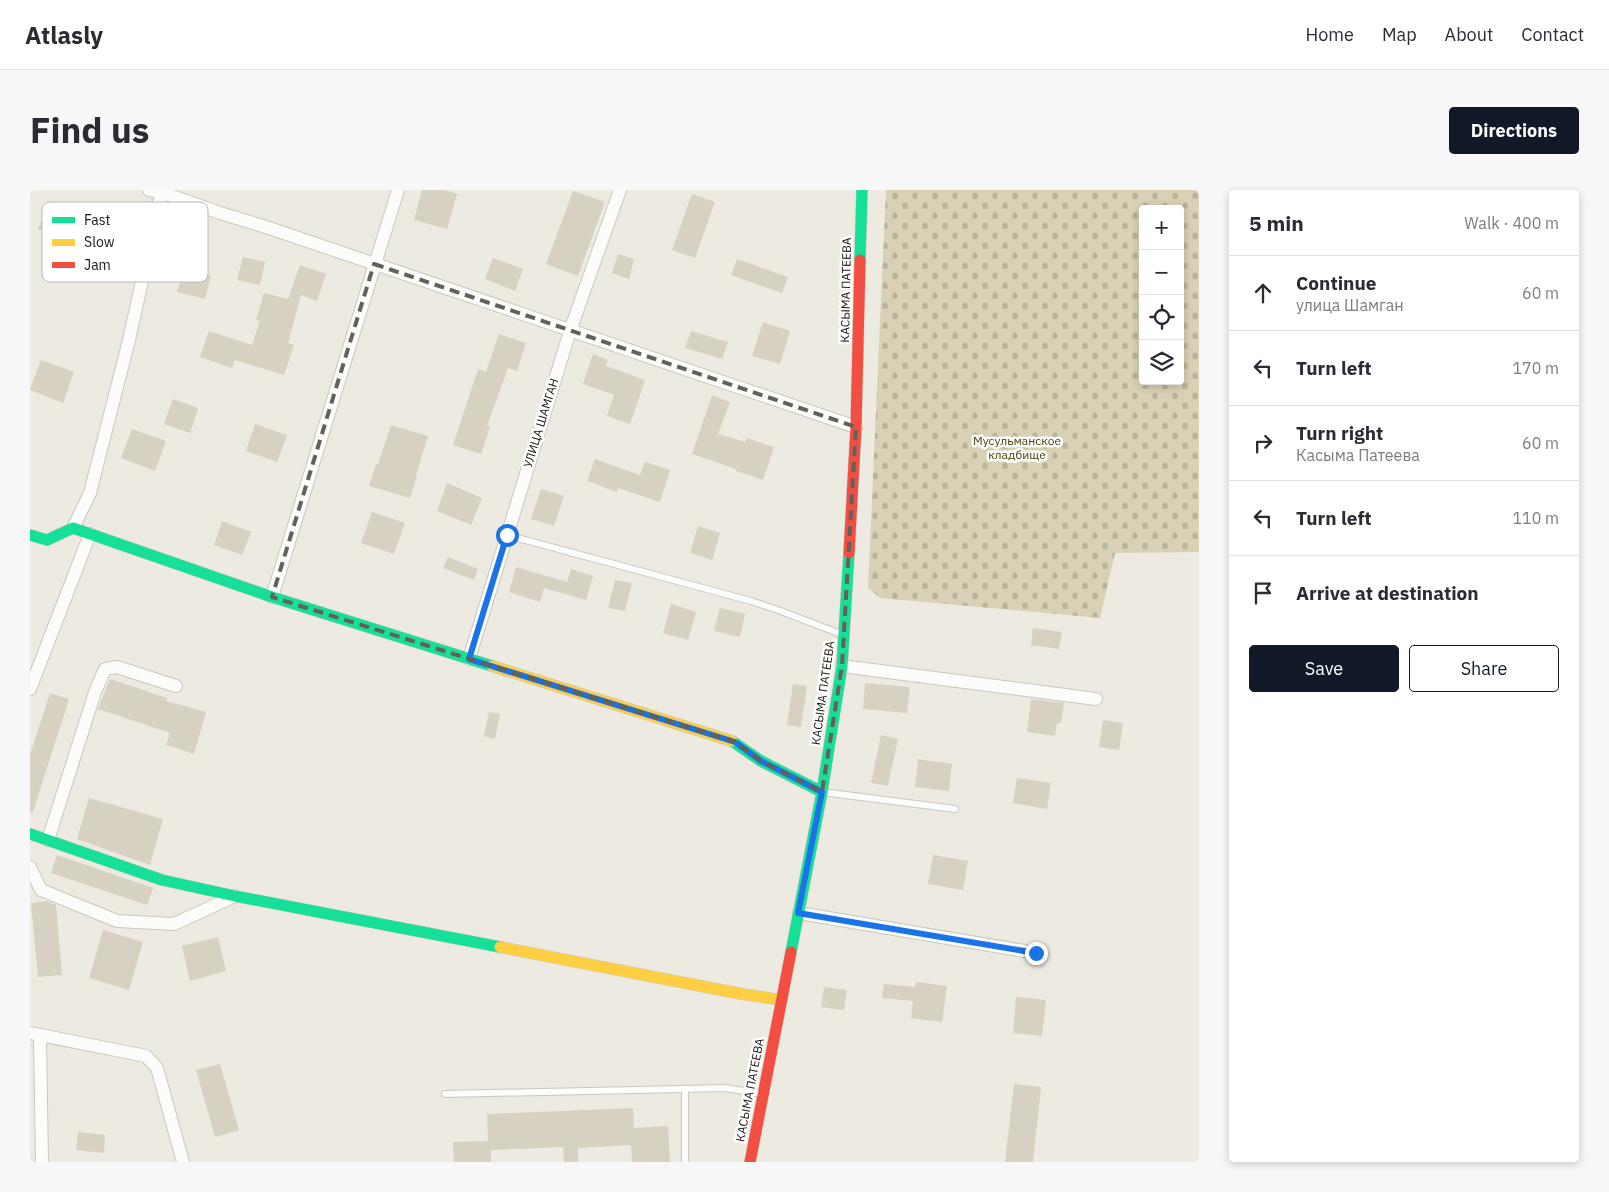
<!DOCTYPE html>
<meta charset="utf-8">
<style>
body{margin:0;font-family:"IBM Plex Sans",sans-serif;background:#f7f7f7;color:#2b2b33}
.controls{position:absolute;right:15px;top:15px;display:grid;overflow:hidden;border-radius:5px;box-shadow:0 2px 8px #0003}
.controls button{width:45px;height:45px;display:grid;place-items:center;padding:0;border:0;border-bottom:1px solid #e1e1e2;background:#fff;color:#2b2b33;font:25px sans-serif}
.stop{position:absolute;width:15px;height:15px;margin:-11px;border:4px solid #1a73e8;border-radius:50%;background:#fff}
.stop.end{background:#1a73e8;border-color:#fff;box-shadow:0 1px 5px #0008}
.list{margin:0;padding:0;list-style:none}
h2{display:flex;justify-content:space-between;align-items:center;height:65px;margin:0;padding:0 20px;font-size:21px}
h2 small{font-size:16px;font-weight:400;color:#7c7c81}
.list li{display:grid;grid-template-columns:32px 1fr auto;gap:15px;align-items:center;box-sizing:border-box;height:75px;padding:0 20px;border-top:1px solid #e1e1e2}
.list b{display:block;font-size:19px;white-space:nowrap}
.list p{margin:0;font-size:16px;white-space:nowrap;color:#7c7c81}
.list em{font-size:16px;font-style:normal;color:#7c7c81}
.actions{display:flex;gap:10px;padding:15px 20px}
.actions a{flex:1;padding:11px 0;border:1px solid #111827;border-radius:5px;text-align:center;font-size:18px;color:#111827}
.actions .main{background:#111827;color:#fff}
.icon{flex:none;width:28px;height:28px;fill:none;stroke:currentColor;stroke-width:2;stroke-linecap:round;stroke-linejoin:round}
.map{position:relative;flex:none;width:1169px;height:972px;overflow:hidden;border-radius:5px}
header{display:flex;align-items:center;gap:30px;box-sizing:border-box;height:70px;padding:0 25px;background:#fff;border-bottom:1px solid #e1e1e2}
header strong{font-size:24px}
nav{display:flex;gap:28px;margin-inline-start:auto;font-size:18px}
.intro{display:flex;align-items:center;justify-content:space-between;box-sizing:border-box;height:120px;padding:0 30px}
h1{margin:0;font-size:35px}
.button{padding:12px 22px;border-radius:5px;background:#111827;color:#fff;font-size:18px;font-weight:700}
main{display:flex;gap:30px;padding:0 30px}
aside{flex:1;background:#fff;border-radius:5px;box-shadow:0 2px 8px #0003}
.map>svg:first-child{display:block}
.cemetery{fill:url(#cemetery-stones);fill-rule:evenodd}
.building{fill:#d6d1c0}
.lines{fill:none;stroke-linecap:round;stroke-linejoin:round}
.lane-casing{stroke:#cac7bf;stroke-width:8}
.street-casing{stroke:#cac7bf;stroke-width:14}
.fast-casing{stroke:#cac7bf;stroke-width:12}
.slow-casing{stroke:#cac7bf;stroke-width:12}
.jam-casing{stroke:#cac7bf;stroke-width:12}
.lane{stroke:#fcfcfa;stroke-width:6}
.street{stroke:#fcfcfa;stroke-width:12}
.fast{stroke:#16e098;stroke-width:11}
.slow{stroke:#ffcf43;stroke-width:11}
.jam{stroke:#f24e42;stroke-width:11}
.route{stroke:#1a73e8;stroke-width:6}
.marked{fill:none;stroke:#63615a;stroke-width:4;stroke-dasharray:10 6;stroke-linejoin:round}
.labels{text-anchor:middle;stroke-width:5;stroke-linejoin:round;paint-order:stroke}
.street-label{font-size:12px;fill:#191711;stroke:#fff}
.park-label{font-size:12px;fill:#483b00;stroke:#fff}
.key{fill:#fff;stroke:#bab9b8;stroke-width:1}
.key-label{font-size:14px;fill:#191711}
</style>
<header>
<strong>Atlasly</strong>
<nav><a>Home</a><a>Map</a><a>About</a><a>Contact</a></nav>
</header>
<div class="intro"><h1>Find us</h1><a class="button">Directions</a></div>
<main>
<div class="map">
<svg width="1169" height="972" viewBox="0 0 1169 972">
<defs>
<pattern id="cemetery-stones" width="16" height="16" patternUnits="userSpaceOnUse" patternTransform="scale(1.25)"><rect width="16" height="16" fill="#d8d1b5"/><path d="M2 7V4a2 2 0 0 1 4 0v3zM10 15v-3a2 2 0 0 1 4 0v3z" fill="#b9b39b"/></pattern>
</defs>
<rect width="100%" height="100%" fill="#edeae1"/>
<!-- cemetery -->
<path class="cemetery" d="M 856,0 L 1169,0 L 1169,362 L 1085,363 L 1070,428 L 850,408 L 838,398 ZM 1113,19 L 1150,19 L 1150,191 L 1113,191 Z"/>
<!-- building -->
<g class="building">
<path d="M 392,0 L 414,0 L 427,4 L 417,39 L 384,30 Z"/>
<path d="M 543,1 L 575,12 L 548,86 L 516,74 Z"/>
<path d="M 662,4 L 685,12 L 665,68 L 642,60 Z"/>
<path d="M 20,12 L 49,24 L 37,51 L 8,39 Z"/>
<path d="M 588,64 L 604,69 L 599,89 L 582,83 Z"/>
<path d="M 213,67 L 235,72 L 230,95 L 207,90 Z"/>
<path d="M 463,68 L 493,79 L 485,101 L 455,89 Z"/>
<path d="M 707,69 L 758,87 L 752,103 L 701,85 Z"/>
<path d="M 270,75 L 296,84 L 287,111 L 271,105 L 258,153 L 264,155 L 254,185 L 205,170 L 202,178 L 170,167 L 179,141 L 222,155 L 230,131 L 226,130 L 234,103 L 258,109 Z"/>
<path d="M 154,78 L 181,86 L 175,109 L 147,102 Z"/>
<path d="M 733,132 L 760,141 L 750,174 L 722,166 Z"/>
<path d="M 661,141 L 698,152 L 692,169 L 655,158 Z"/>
<path d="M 469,144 L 496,153 L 487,181 L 478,178 L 457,236 L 460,237 L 451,264 L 423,255 L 448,179 L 456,182 Z"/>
<path d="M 563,164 L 578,170 L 576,176 L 615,190 L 600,234 L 577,226 L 584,205 L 553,194 Z"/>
<path d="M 11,170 L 44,182 L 33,213 L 0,200 Z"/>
<path d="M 682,205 L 700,212 L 688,244 L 715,252 L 717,248 L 744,257 L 733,290 L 706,281 L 706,279 L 662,264 Z"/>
<path d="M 143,209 L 168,218 L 160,243 L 134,234 Z"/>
<path d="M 225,234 L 257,245 L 247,272 L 216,261 Z"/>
<path d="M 361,235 L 398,246 L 386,285 L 387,286 L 380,308 L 339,296 L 346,274 L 348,274 Z"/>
<path d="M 102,239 L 136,251 L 125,281 L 91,268 Z"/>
<path d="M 565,269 L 610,285 L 615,272 L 640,280 L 630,312 L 588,298 L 587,302 L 557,291 Z"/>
<path d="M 417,293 L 452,308 L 441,335 L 407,321 Z"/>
<path d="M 511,299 L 534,306 L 524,336 L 501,329 Z"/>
<path d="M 342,322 L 375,333 L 364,364 L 331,353 Z"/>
<path d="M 192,331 L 221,342 L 212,365 L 184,355 Z"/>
<path d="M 668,336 L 690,343 L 682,370 L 660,363 Z"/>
<path d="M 418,367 L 448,379 L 444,390 L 413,378 Z"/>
<path d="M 486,377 L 537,392 L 541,379 L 563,386 L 556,410 L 514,398 L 510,412 L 479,402 Z"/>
<path d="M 585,390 L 602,393 L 595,421 L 578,418 Z"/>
<path d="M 641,414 L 666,422 L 658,450 L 633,443 Z"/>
<path d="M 690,418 L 715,424 L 710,447 L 684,441 Z"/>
<path d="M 1003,438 L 1032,442 L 1029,459 L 1001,455 Z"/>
<path d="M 80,489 L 137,508 L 136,511 L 176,522 L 164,564 L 136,555 L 140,543 L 68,519 Z"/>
<path d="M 835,493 L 880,497 L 877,523 L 833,519 Z"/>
<path d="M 763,494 L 777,496 L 771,537 L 757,535 Z"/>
<path d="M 20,503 L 39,509 L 3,622 L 0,622 L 0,565 Z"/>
<path d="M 1001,509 L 1034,513 L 1031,533 L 1027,533 L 1025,546 L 997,542 Z"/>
<path d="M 459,522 L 470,524 L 465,549 L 454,546 Z"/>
<path d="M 1073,530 L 1093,533 L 1089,560 L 1069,557 Z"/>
<path d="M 851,545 L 868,549 L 858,596 L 841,593 Z"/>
<path d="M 888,569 L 922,574 L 919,601 L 885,597 Z"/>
<path d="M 987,588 L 1021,593 L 1017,619 L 983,613 Z"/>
<path d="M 59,608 L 133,629 L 120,675 L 47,649 Z"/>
<path d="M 27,665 L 123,698 L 117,715 L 21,683 Z"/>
<path d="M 903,665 L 938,671 L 933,700 L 898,694 Z"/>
<path d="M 17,711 L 26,715 L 32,785 L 8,787 L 1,713 Z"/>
<path d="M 73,740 L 113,752 L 99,800 L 59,788 Z"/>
<path d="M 188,747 L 196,781 L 160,791 L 152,756 Z"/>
<path d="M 886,792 L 917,796 L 912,832 L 881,828 L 883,811 L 852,808 L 854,794 L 885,797 Z"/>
<path d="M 794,797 L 817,800 L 814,820 L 791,817 Z"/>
<path d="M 986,807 L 1016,810 L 1012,846 L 983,843 Z"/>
<path d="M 190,874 L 209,940 L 185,947 L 166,880 Z"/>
<path d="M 984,894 L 1011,897 L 1003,972 L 975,972 Z"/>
<path d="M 603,918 L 604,938 L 638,936 L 640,972 L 602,972 L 601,955 L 548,958 L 548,972 L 534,972 L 533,957 L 461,960 L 461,972 L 424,972 L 423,952 L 458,951 L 457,924 Z"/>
<path d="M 48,942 L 75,945 L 74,963 L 46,960 Z"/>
</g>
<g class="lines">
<defs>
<g id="lane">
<path d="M 477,345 L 721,411 L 748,420 L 811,444"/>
<path d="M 792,602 L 925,619"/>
<path d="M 415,904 L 696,898 L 732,904"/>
<path d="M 655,972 L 655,899"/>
</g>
<g id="street">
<path d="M 119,0 L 131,2 L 190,23 L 233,36 L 826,237"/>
<path d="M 43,338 L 60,303 L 99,150 L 132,0"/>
<path d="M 242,407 L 368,0"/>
<path d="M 439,469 L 540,141 L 590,0"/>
<path d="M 812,476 L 1066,509"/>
<path d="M 0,499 L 60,344"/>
<path d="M 18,650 L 65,502 L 75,479 L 87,477 L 146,496"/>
<path d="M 0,677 L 11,700 L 87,731 L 144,734 L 205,706"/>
<path d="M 769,723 L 1006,763"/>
<path d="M 0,843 L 116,866 L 127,878 L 153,972"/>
<path d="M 10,845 L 12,972"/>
</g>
<g id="fast">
<path d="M 830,70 L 832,0"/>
<path d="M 0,345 L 17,350 L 43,338 L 242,407 L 462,476"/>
<path d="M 702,551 L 731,571 L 792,602"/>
<path d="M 0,644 L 132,690 L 205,706 L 470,757"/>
<path d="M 761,762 L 792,602 L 812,476 L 819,363"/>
</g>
<g id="slow">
<path d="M 462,476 L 702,551"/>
<path d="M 470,757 L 712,804 L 752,810"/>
</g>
<g id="jam">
<path d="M 819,363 L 826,237 L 830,70"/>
<path d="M 720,972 L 761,762"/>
</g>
</defs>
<!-- lane casing -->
<use href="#lane" class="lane-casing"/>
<!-- street casing -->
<use href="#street" class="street-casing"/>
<!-- fast casing -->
<use href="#fast" class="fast-casing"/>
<!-- slow casing -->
<use href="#slow" class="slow-casing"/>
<!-- jam casing -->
<use href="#jam" class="jam-casing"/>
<!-- lane -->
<use href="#lane" class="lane"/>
<!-- street -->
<use href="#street" class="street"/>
<!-- fast -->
<use href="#fast" class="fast"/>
<!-- slow -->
<use href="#slow" class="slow"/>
<!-- jam -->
<use href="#jam" class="jam"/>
</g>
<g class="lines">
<!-- route -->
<path class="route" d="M 477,345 L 439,469 L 705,552 L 731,571 L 792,602 L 768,723 L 1006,763"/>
</g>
<!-- marked area -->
<path class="marked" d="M 344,74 L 826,237 L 812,476 L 792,602 L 731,571 L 705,552 L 242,407 Z"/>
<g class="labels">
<!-- street labels -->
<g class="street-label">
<text transform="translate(816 100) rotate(-89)" y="4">КАСЫМА ПАТЕЕВА</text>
<text transform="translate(511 233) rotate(-73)" y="4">УЛИЦА ШАМГАН</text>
<text transform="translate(793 503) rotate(-82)" y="4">КАСЫМА ПАТЕЕВА</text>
<text transform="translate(720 900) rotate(-79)" y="4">КАСЫМА ПАТЕЕВА</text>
</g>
<!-- park labels -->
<g class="park-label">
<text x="987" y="255">Мусульманское<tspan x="987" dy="14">кладбище</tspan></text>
</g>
</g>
<!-- legend -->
<rect x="12" y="12" width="166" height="80" rx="8" class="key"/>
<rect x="22" y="27" width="23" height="6" fill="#16e098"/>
<rect x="22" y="49" width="23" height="7" fill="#ffcf43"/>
<rect x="22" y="72" width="23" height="6" fill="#f24e42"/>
<g class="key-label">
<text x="54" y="35">Fast</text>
<text x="54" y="57">Slow</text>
<text x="54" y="80">Jam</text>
</g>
</svg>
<div class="controls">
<button>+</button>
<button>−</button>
<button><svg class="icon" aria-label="locate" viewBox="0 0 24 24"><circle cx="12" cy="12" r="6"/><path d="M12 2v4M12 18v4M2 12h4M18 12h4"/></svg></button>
<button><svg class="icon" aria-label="layers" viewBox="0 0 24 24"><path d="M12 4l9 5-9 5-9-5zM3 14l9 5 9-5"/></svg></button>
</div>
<div class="stop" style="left:477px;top:345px"></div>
<div class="stop end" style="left:1006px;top:763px"></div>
</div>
<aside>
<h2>5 min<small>Walk · 400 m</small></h2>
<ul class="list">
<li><svg class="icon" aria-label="ahead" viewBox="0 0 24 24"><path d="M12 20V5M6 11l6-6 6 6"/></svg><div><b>Continue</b><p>улица Шамган</p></div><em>60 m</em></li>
<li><svg class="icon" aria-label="left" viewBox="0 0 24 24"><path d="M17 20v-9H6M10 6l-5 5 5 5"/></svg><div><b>Turn left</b></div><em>170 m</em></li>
<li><svg class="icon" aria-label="right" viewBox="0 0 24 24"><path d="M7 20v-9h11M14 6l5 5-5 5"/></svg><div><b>Turn right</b><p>Касыма Патеева</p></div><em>60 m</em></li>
<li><svg class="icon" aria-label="left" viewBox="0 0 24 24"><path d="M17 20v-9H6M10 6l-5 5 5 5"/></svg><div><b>Turn left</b></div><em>110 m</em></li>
<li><svg class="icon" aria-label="arrive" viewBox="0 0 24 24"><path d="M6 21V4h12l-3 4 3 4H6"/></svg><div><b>Arrive at destination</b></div></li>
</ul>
<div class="actions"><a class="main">Save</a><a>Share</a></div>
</aside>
</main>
